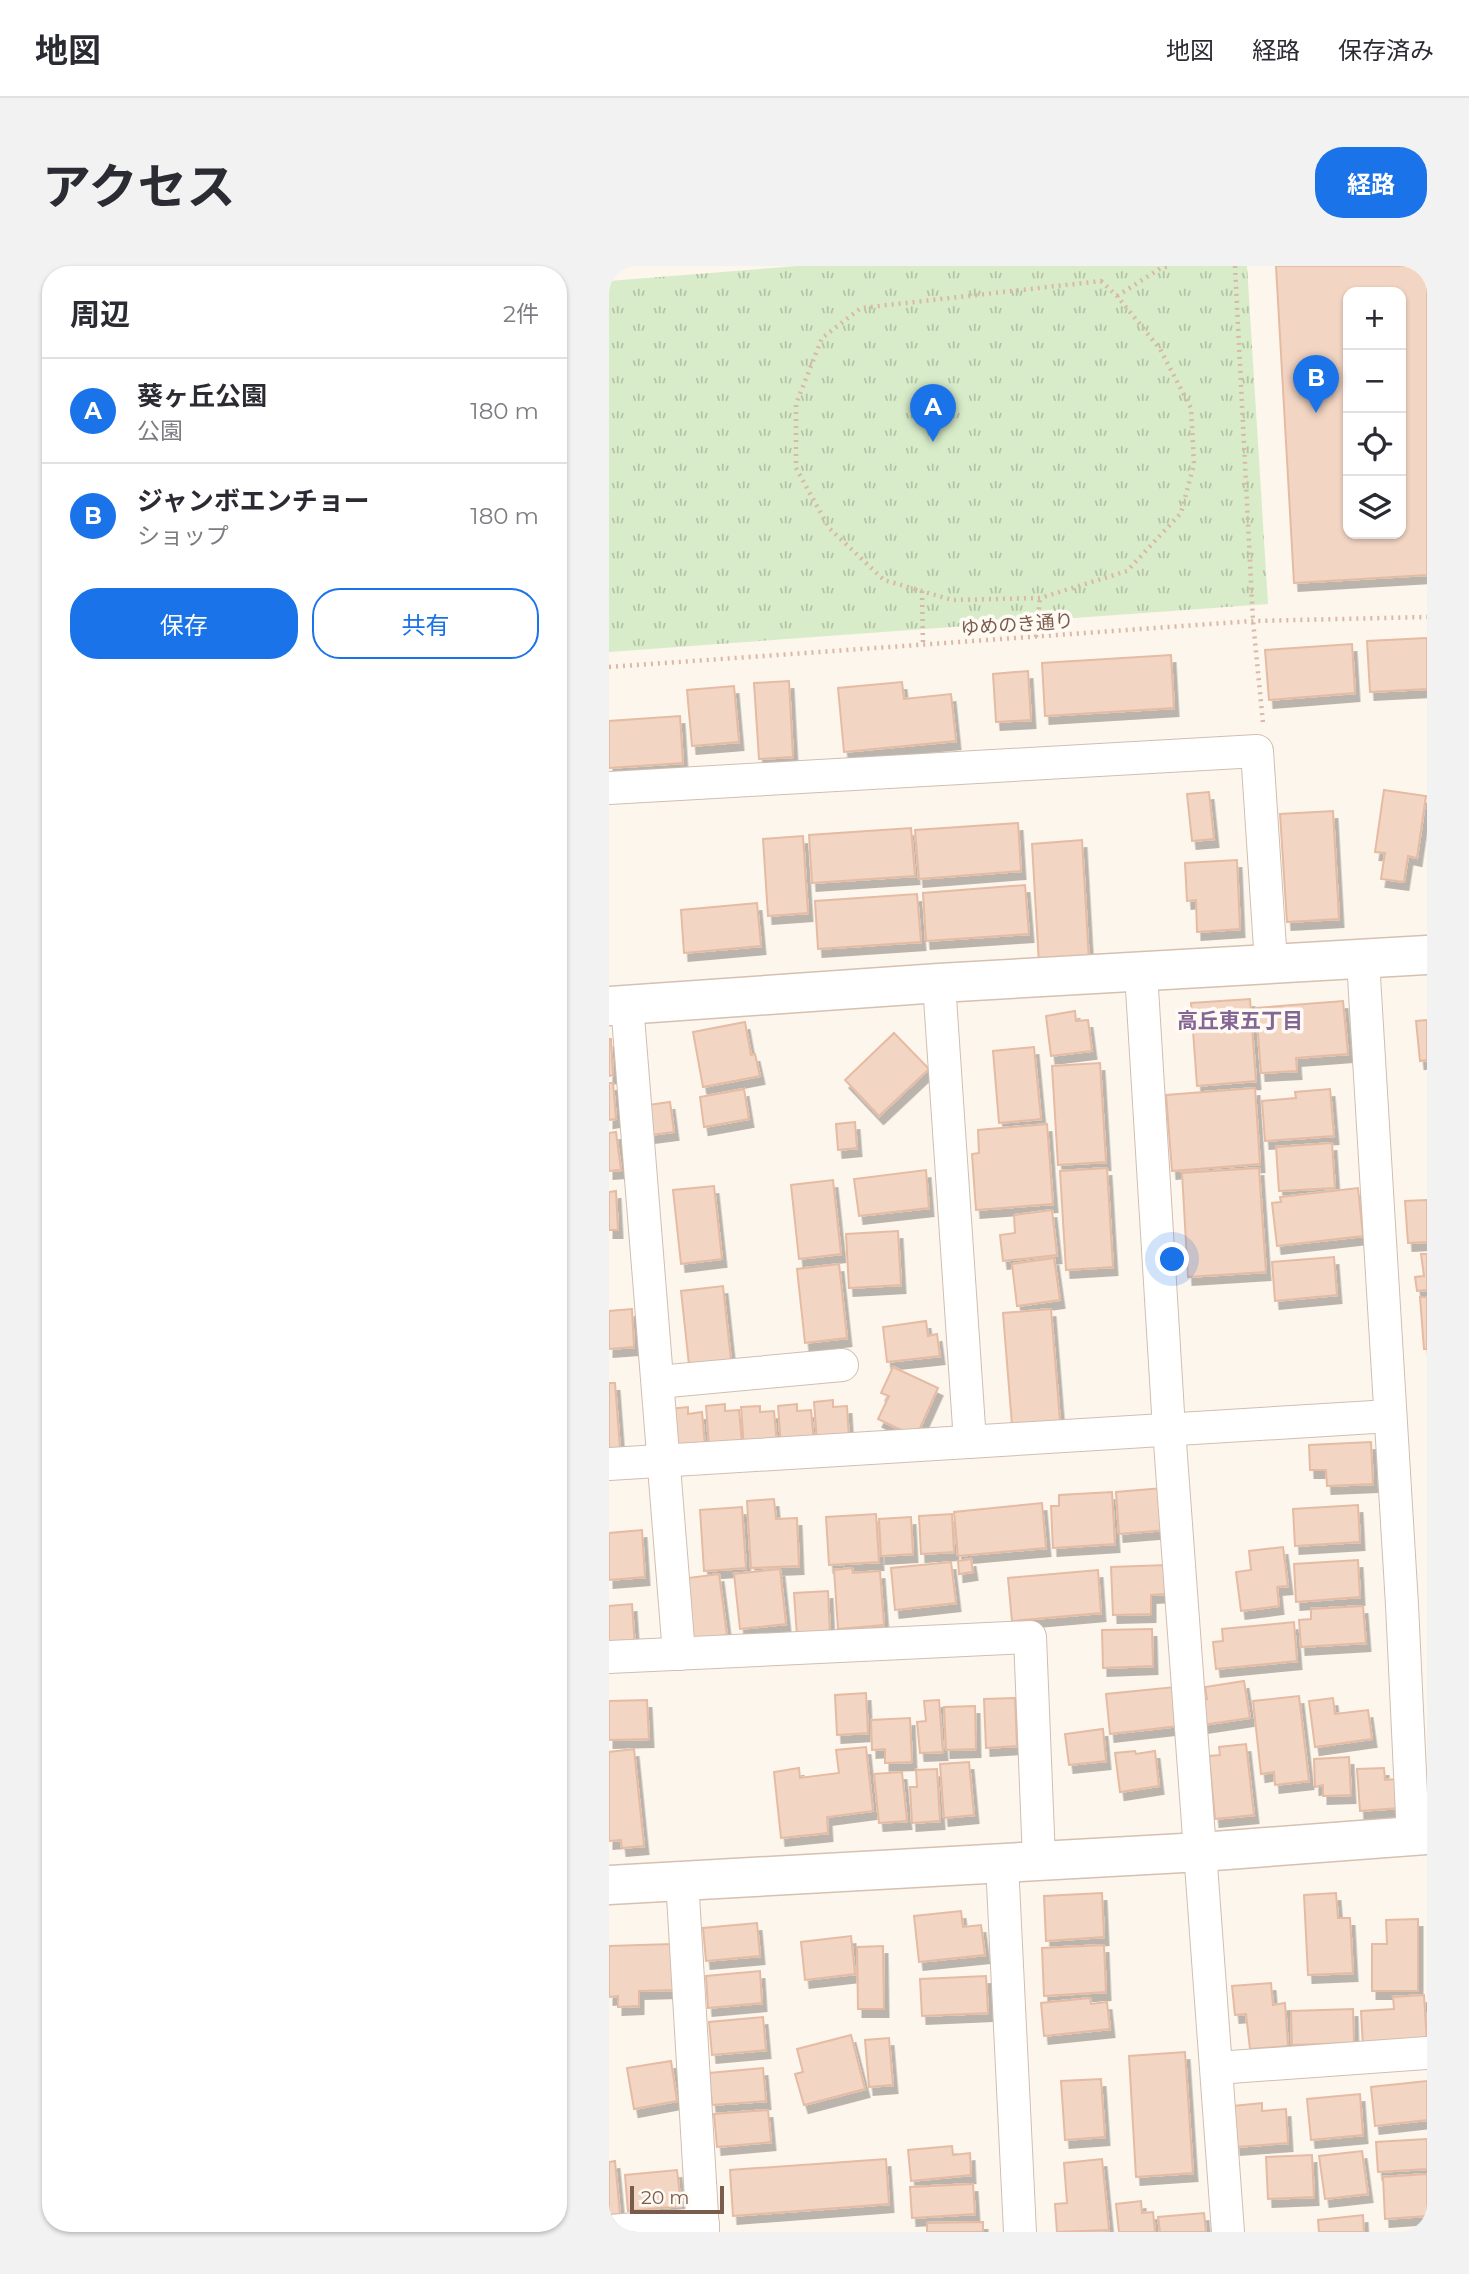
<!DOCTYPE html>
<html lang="ja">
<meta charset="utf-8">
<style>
body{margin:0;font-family:Montserrat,"Noto Sans JP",sans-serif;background:#f2f2f3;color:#2b2b33}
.controls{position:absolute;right:21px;top:21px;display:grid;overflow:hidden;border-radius:14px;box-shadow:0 2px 5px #0004}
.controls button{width:63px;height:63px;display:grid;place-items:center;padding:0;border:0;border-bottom:2px solid #e1e1e2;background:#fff;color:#2b2b33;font:35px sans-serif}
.scale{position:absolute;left:21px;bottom:18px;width:94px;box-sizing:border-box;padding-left:7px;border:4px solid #7a5c4d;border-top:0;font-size:19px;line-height:24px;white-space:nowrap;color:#7a5c4d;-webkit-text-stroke:5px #fffaf3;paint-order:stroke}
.you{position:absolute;left:564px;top:994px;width:24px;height:24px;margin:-18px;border:5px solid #fff;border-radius:50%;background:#1a73e8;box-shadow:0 0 0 10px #1a73e833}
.badge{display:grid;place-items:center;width:46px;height:46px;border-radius:50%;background:#1a73e8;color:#fff;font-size:23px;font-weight:700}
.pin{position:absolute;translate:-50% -58px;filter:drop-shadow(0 2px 4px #0008)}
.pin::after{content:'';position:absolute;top:37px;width:24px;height:21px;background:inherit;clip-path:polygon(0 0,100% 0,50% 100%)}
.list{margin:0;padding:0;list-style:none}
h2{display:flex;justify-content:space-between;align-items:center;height:91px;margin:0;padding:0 28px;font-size:30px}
h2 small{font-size:23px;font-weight:400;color:#7c7c81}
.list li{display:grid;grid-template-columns:46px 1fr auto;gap:21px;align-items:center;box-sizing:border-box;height:105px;padding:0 28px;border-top:2px solid #e1e1e2}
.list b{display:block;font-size:26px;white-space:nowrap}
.list p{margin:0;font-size:23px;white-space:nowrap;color:#7c7c81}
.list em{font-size:23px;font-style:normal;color:#7c7c81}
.actions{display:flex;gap:14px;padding:21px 28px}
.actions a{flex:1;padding:16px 0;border:2px solid #1a73e8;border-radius:28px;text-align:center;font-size:24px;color:#1a73e8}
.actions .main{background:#1a73e8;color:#fff}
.icon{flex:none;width:38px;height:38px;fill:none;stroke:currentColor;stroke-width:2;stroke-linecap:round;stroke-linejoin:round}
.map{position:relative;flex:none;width:818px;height:1966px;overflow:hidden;border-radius:28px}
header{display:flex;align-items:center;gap:42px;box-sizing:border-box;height:98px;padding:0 35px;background:#fff;border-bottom:2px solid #e1e1e2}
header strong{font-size:33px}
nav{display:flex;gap:38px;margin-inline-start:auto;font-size:24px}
.intro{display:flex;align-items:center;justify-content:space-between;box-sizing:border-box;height:168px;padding:0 42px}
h1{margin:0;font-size:49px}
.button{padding:18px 32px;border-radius:28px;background:#1a73e8;color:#fff;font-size:24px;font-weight:700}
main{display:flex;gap:42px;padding:0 42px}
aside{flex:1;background:#fff;border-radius:28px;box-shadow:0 2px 5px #0004}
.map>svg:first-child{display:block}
.park{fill:url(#park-tufts)}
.building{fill:#f3d5c3;stroke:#e6bba3;stroke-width:2;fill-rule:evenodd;filter:url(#shadow)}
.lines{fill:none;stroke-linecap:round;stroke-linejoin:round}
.street-casing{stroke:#d1beb0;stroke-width:34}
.secondary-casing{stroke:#d6c0b0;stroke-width:41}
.path{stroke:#d9b8a5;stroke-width:4.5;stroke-dasharray:2 5;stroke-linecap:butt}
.street{stroke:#fff;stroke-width:32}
.secondary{stroke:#fff;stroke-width:38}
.labels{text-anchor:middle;stroke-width:7;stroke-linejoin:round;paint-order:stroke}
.street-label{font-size:19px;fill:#7a5c4d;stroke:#fffaf3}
.neighbourhood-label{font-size:21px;font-weight:bold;fill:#846695;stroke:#fffaf3}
</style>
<header>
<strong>地図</strong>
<nav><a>地図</a><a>経路</a><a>保存済み</a></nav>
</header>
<div class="intro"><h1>アクセス</h1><a class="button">経路</a></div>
<main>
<aside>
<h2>周辺<small>2件</small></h2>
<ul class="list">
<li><span class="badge">A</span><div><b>葵ヶ丘公園</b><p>公園</p></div><em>180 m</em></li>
<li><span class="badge">B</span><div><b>ジャンボエンチョー</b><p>ショップ</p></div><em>180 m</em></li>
</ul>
<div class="actions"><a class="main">保存</a><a>共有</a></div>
</aside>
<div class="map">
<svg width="818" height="1966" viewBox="0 0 818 1966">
<defs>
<pattern id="park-tufts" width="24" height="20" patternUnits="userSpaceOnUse" patternTransform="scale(1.75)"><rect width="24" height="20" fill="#d8ecc9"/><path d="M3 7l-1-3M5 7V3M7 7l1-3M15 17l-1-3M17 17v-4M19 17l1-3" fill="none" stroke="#b4c2a5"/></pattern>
<filter id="shadow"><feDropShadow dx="4.5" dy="8" stdDeviation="0" flood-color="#0004"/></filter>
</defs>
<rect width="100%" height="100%" fill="#fdf6ec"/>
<!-- park -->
<path class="park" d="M 188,0 L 638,0 L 659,338 L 0,386 L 0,15 Z"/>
<!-- building -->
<g class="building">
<path d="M 667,0 L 818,0 L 818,309 L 685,317 ZM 739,26 L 792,26 L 792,268 L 739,268 Z"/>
<path d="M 818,372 L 818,423 L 761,426 L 758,375 Z"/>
<path d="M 743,378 L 746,427 L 660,434 L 656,384 Z"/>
<path d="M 562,389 L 565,442 L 436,450 L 433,397 Z"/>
<path d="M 419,405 L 422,454 L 387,456 L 384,408 Z"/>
<path d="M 180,415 L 184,491 L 150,493 L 145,417 Z"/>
<path d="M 293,416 L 295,433 L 342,428 L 347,475 L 235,486 L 229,422 Z"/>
<path d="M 125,420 L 130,476 L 83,480 L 78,424 Z"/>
<path d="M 71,450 L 74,497 L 0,502 L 0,455 Z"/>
<path d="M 775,524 L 817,530 L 808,592 L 799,590 L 795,616 L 772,613 L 776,587 L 766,586 Z"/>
<path d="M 600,526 L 605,573 L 583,575 L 578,528 Z"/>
<path d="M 724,545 L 730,653 L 678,656 L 671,548 Z"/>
<path d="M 409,557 L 412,605 L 310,613 L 306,564 Z"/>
<path d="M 302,562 L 306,610 L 203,617 L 200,569 Z"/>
<path d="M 194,570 L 199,647 L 159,650 L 154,573 Z"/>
<path d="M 473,574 L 480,695 L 430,698 L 423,578 Z"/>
<path d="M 628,594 L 631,663 L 588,666 L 587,634 L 578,635 L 576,597 Z"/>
<path d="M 416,619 L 420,668 L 317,675 L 314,627 Z"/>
<path d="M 308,628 L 312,676 L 209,683 L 206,635 Z"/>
<path d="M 148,637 L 152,680 L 75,687 L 72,644 Z"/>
<path d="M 641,733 L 647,815 L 588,820 L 582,737 Z"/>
<path d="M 734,735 L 739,788 L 687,792 L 688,805 L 652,807 L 647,742 Z"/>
<path d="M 466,745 L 467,755 L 479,754 L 483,785 L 442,790 L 437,750 Z"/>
<path d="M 818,754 L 818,794 L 811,795 L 807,755 Z"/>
<path d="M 136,756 L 142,789 L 146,788 L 151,810 L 94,821 L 84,766 Z"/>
<path d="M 285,767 L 320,803 L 270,850 L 236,814 Z"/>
<path d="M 0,773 L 2,773 L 4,809 L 0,810 Z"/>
<path d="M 425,781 L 432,853 L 390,857 L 384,785 Z"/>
<path d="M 491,797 L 497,896 L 449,899 L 443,800 Z"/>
<path d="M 0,817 L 4,817 L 7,853 L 0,854 Z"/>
<path d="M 646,822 L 651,898 L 563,905 L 557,829 Z"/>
<path d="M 135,823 L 140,853 L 95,861 L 91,831 Z"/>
<path d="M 721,823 L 725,870 L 656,875 L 653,835 L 687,832 L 686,826 Z"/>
<path d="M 61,836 L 65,866 L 42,869 L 39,839 Z"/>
<path d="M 246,856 L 248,882 L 229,884 L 227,858 Z"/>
<path d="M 438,858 L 444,938 L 367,944 L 363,888 L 370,887 L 369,864 Z"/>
<path d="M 7,866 L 12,904 L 0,905 L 0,867 Z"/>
<path d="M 723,877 L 726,922 L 670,925 L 667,881 Z"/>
<path d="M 498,902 L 504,1001 L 457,1004 L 451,905 Z"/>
<path d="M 650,902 L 657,1006 L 579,1011 L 573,907 Z"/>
<path d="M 317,904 L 320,942 L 250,950 L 245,913 Z"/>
<path d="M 224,914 L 232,988 L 190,993 L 182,919 Z"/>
<path d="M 105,920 L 113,993 L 72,998 L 64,924 Z"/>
<path d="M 749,922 L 754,970 L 668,980 L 663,937 L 672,936 L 671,931 Z"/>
<path d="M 7,925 L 9,964 L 0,964 L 0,926 Z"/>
<path d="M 818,934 L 818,976 L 799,977 L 796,935 Z"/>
<path d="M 443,944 L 448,989 L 394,995 L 391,969 L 406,967 L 405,949 Z"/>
<path d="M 289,965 L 292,1019 L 240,1022 L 237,968 Z"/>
<path d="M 812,988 L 818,988 L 818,1024 L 808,1025 L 806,1011 L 815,1010 Z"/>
<path d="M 725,991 L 728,1029 L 666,1035 L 663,996 Z"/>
<path d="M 445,992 L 451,1034 L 408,1040 L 403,998 Z"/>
<path d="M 230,998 L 238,1072 L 196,1077 L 188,1003 Z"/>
<path d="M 114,1020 L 122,1094 L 80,1099 L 72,1025 Z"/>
<path d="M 811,1031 L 818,1031 L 818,1083 L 815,1083 Z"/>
<path d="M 23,1043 L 25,1081 L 0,1083 L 0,1045 Z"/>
<path d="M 442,1043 L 451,1155 L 403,1159 L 394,1047 Z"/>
<path d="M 317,1055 L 319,1070 L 328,1068 L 331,1090 L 278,1096 L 274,1061 Z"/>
<path d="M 284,1101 L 329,1122 L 307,1171 L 269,1153 L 280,1130 L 272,1127 Z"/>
<path d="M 0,1117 L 6,1117 L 11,1183 L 0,1183 Z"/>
<path d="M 224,1134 L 224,1141 L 238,1140 L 240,1173 L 208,1176 L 205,1136 Z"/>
<path d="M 116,1138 L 116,1145 L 130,1144 L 133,1178 L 100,1180 L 97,1140 Z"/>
<path d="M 188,1138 L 188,1145 L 202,1144 L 205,1177 L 172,1180 L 169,1140 Z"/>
<path d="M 151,1140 L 151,1146 L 165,1145 L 168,1179 L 135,1182 L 132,1141 Z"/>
<path d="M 79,1141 L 79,1148 L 93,1146 L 96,1180 L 63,1183 L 60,1143 Z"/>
<path d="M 762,1176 L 764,1218 L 718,1220 L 717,1204 L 701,1204 L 700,1179 Z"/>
<path d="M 554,1222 L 557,1264 L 510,1268 L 507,1226 Z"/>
<path d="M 503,1226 L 506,1278 L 444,1282 L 442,1240 L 450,1240 L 450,1229 Z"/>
<path d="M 165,1233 L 167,1253 L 188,1252 L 190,1300 L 142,1302 L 138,1235 Z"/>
<path d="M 433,1237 L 437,1282 L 349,1290 L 345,1246 Z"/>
<path d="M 749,1239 L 751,1276 L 686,1280 L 684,1243 Z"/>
<path d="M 133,1241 L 137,1302 L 95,1305 L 91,1244 Z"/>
<path d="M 267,1248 L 270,1296 L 220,1299 L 217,1251 Z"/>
<path d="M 343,1248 L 345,1286 L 312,1288 L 310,1250 Z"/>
<path d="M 302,1251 L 304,1288 L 272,1290 L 270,1253 Z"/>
<path d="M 33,1264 L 36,1311 L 0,1314 L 0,1267 Z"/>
<path d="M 674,1281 L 679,1320 L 668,1321 L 670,1340 L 632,1345 L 627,1306 L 642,1304 L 640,1285 Z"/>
<path d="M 362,1293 L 364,1306 L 350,1308 L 349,1295 Z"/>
<path d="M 749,1294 L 751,1331 L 687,1336 L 685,1298 Z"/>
<path d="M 342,1296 L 347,1337 L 286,1344 L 282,1302 Z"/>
<path d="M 558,1299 L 559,1328 L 542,1329 L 542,1348 L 504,1349 L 502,1301 Z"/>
<path d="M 243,1302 L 244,1307 L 271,1305 L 275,1359 L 229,1363 L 225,1304 Z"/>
<path d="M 171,1303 L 177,1358 L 131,1363 L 125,1308 Z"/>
<path d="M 489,1304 L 492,1347 L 403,1355 L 399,1312 Z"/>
<path d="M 110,1308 L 118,1369 L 79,1374 L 71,1313 Z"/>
<path d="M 219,1325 L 221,1368 L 188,1370 L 185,1327 Z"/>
<path d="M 23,1338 L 26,1381 L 0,1383 L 0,1340 Z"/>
<path d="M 754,1340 L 757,1377 L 692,1381 L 690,1354 L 702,1353 L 702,1343 Z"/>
<path d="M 685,1356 L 688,1395 L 607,1403 L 604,1376 L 614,1375 L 613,1363 Z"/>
<path d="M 543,1363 L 544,1400 L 494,1402 L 493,1364 Z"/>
<path d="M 635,1415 L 641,1452 L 593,1459 L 589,1434 L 598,1433 L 596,1421 Z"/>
<path d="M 566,1421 L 570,1460 L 501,1468 L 497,1428 Z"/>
<path d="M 257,1427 L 259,1467 L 228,1469 L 226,1429 Z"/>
<path d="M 690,1430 L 700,1515 L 666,1519 L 665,1506 L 652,1508 L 644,1435 Z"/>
<path d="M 406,1432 L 408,1480 L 377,1482 L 375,1433 Z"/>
<path d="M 724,1432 L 726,1448 L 759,1444 L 763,1473 L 706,1481 L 700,1435 Z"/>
<path d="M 38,1434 L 40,1473 L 0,1474 L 0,1435 Z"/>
<path d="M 330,1434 L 334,1486 L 311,1487 L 308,1456 L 317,1455 L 315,1435 Z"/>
<path d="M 366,1440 L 367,1483 L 337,1484 L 335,1441 Z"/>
<path d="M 301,1452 L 303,1496 L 276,1497 L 276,1483 L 263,1484 L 262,1454 Z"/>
<path d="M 494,1463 L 497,1495 L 460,1499 L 456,1468 Z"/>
<path d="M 637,1478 L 645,1549 L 606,1553 L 600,1490 L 611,1489 L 610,1481 Z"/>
<path d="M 257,1481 L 264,1545 L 218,1551 L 219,1567 L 172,1572 L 165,1506 L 190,1502 L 191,1512 L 230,1507 L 227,1484 Z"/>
<path d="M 25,1483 L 35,1580 L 13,1582 L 12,1574 L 0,1575 L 0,1486 Z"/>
<path d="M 526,1485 L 527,1488 L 546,1485 L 550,1520 L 511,1526 L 506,1487 Z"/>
<path d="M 740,1491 L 742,1529 L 714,1530 L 714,1519 L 706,1521 L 705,1493 Z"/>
<path d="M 360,1496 L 365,1549 L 335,1552 L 331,1498 Z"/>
<path d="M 775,1502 L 776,1514 L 789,1513 L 790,1542 L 751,1545 L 748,1503 Z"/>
<path d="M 328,1503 L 331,1555 L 303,1557 L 301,1521 L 308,1521 L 307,1504 Z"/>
<path d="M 293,1506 L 298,1555 L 270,1557 L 265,1508 Z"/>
<path d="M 493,1627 L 495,1671 L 437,1675 L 435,1630 Z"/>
<path d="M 727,1627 L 729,1652 L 741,1652 L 744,1707 L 699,1709 L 695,1629 Z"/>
<path d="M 352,1645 L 354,1661 L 372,1659 L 376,1689 L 310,1696 L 305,1650 Z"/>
<path d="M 809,1653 L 809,1725 L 763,1725 L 763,1678 L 778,1678 L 777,1654 Z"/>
<path d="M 148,1657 L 151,1690 L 97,1695 L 94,1662 Z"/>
<path d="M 242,1670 L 246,1708 L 196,1714 L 192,1676 Z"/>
<path d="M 63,1678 L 64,1724 L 30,1725 L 30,1740 L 9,1741 L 9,1730 L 0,1731 L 0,1680 Z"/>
<path d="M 495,1679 L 497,1726 L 435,1730 L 433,1682 Z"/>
<path d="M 274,1680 L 275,1743 L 249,1743 L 248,1681 Z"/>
<path d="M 151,1705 L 153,1737 L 99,1742 L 97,1710 Z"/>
<path d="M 377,1710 L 379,1747 L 313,1750 L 311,1713 Z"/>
<path d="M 662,1717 L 664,1739 L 676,1737 L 679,1780 L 641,1783 L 637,1748 L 626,1749 L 623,1720 Z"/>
<path d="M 815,1729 L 818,1778 L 754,1781 L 752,1745 L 785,1743 L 784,1731 Z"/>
<path d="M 481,1732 L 482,1738 L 498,1736 L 501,1763 L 435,1770 L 432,1737 Z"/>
<path d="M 744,1743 L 745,1777 L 683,1779 L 682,1745 Z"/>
<path d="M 154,1751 L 157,1784 L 103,1789 L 100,1756 Z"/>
<path d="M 242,1769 L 256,1823 L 195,1839 L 186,1808 L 194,1806 L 188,1783 Z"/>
<path d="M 280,1772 L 284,1819 L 260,1821 L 256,1774 Z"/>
<path d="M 576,1786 L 584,1907 L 527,1911 L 520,1790 Z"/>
<path d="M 62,1795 L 68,1835 L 25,1843 L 18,1802 Z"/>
<path d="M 154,1802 L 157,1835 L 103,1839 L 100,1807 Z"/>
<path d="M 492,1813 L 496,1871 L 456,1874 L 452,1815 Z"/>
<path d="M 818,1815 L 818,1854 L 766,1860 L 762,1821 Z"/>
<path d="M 751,1828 L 754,1869 L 702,1874 L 698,1833 Z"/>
<path d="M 653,1837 L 653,1845 L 677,1843 L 679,1877 L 627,1881 L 624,1840 Z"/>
<path d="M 159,1844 L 162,1876 L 108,1881 L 105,1848 Z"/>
<path d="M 818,1873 L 818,1903 L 769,1906 L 767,1876 Z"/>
<path d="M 343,1880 L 344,1889 L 361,1887 L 362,1909 L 302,1915 L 299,1884 Z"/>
<path d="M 753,1885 L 759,1928 L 716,1933 L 710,1890 Z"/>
<path d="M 703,1889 L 705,1931 L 659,1933 L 657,1891 Z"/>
<path d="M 277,1893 L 280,1938 L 124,1950 L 121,1904 Z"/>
<path d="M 493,1893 L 500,1964 L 448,1966 L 446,1938 L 458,1937 L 455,1897 Z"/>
<path d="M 6,1895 L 11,1948 L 0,1949 L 0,1896 Z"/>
<path d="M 68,1904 L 72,1940 L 19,1945 L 16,1909 Z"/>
<path d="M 818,1908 L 818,1950 L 776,1953 L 774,1911 Z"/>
<path d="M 364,1918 L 366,1948 L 303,1952 L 301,1921 Z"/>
<path d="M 532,1935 L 533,1947 L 544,1946 L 546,1966 L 510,1966 L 507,1938 Z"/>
<path d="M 595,1947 L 597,1966 L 551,1966 L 549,1951 Z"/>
<path d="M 754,1949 L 755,1966 L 710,1966 L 709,1954 Z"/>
<path d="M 374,1956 L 374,1966 L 318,1966 L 318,1957 Z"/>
</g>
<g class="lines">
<defs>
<g id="street">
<path d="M 0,522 L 648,485 L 662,697"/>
<path d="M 754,694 L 793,1339 L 804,1570"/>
<path d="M 532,706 L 560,1163 L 619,1966"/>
<path d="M 330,717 L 361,1176"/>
<path d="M 18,738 L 70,1388"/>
<path d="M 49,1116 L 233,1099"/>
<path d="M 0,1198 L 781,1150"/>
<path d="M 0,1391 L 421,1371 L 430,1594"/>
<path d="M 393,1597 L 411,1966"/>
<path d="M 73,1613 L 94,1966"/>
<path d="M 608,1802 L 818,1787"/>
<path d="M 0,1965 L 94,1958"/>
</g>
<g id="secondary">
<path d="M 0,740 L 330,717 L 818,689"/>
<path d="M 0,1619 L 592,1586 L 818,1569"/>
</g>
</defs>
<!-- street casing -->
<use href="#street" class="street-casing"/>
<!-- secondary casing -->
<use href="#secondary" class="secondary-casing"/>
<!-- path -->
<g class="path">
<path d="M 626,0 L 644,355 L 654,457"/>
<path d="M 492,15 L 508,30 L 551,83 L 582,142 L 585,198 L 572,247 L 518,305 L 431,332 L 343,334 L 275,314 L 220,262 L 187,202 L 187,138 L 213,72 L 252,42 Z"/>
<path d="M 508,30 L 552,2 L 561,0"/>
<path d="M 313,325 L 314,379"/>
<path d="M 427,371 L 431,332"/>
<path d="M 0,401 L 644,355 L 818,351"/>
</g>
<!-- street -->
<use href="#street" class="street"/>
<!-- secondary -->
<use href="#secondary" class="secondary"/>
</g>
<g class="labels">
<!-- street labels -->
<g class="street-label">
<text transform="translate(408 358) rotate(-4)" y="7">ゆめのき通り</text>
</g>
<!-- neighbourhood labels -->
<g class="neighbourhood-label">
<text x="631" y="762">高丘東五丁目</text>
</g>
</g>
</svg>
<div class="controls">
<button>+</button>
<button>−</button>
<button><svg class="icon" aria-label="locate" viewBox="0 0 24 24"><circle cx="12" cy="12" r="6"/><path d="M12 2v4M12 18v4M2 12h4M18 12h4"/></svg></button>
<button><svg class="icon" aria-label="layers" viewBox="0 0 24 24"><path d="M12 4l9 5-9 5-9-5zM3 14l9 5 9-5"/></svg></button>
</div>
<div class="scale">20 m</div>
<div class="you"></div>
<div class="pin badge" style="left:324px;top:176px">A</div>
<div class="pin badge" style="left:707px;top:147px">B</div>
</div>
</main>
